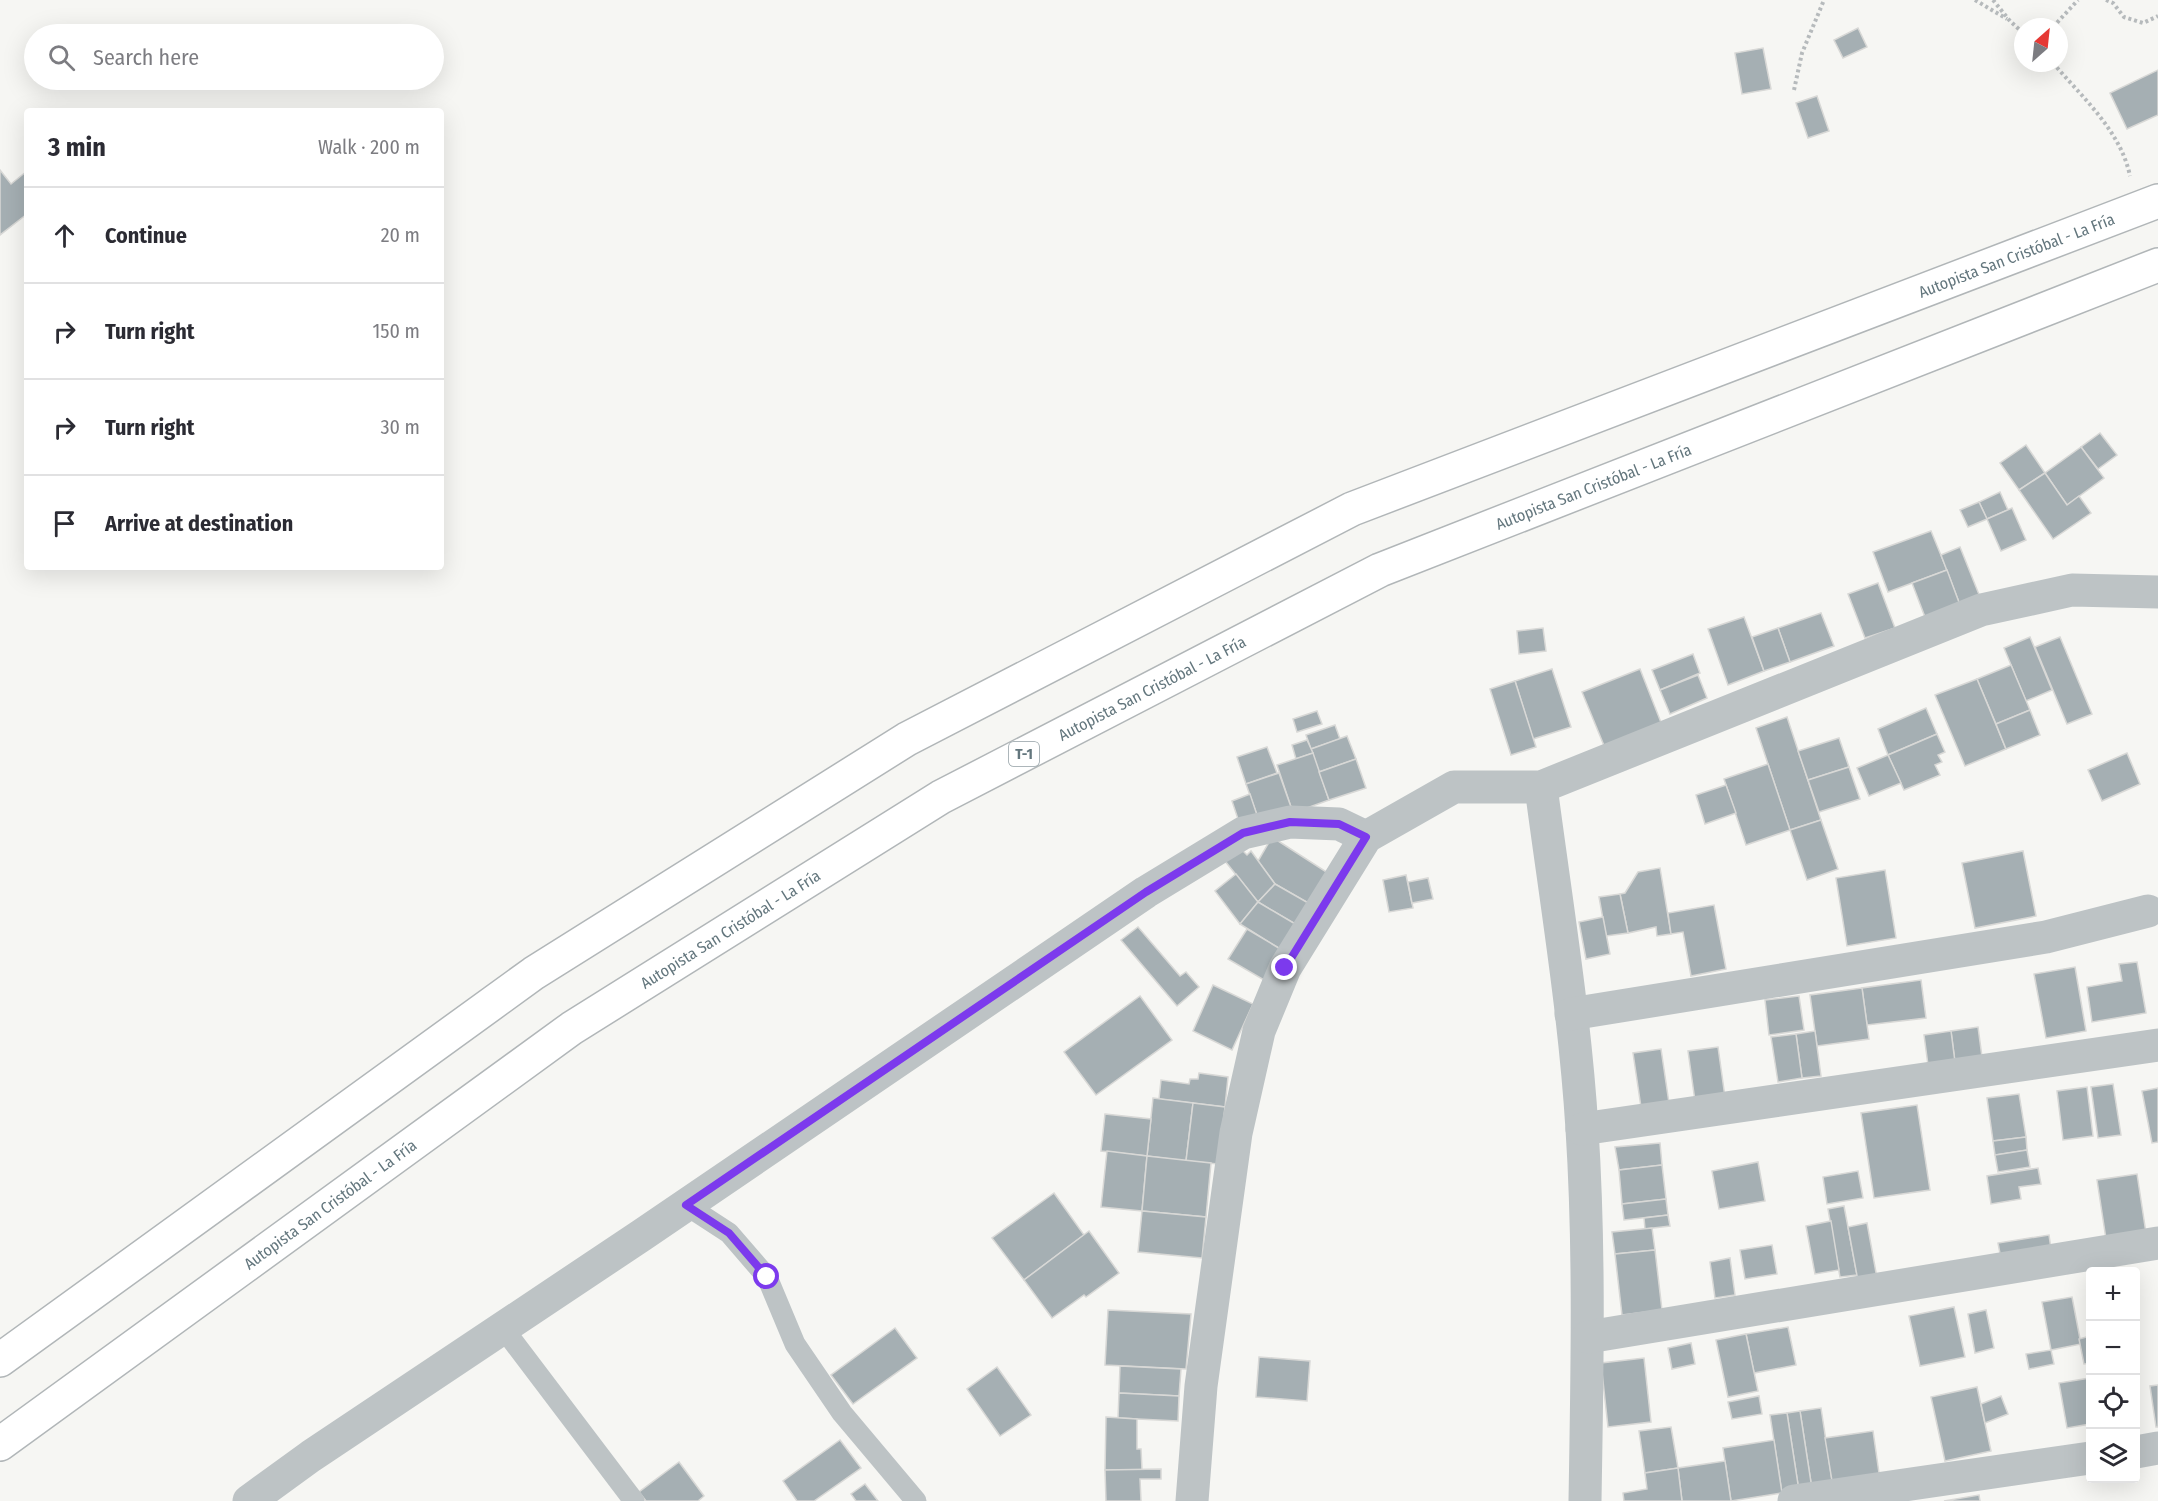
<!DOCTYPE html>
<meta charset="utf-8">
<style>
body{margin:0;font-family:"Fira Sans Condensed",sans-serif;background:#f2f2f3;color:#2b2b33}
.controls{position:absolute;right:18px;bottom:18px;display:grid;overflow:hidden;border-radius:6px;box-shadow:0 6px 24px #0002}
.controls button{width:54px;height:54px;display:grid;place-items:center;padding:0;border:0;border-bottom:2px solid #e1e1e2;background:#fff;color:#2b2b33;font:30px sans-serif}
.compass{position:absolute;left:2014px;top:18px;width:54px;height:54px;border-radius:50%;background:#fff;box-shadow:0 6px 24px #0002;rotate:27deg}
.stop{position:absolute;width:18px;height:18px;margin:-14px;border:4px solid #7c3aed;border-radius:50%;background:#fff}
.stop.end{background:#7c3aed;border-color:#fff;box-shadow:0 2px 6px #0008}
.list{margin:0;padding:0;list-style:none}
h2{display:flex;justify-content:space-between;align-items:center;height:78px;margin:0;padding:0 24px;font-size:26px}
h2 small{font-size:20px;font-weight:400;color:#7c7c81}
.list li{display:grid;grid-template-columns:39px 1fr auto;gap:18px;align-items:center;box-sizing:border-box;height:96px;padding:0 24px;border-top:2px solid #e1e1e2}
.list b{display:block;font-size:22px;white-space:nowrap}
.list em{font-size:20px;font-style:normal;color:#7c7c81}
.icon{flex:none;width:33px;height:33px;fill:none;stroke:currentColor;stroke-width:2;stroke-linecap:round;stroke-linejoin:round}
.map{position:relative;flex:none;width:2158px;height:1501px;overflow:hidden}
.search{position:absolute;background:#fff;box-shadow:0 6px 24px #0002;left:24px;top:24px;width:420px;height:66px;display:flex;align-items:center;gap:15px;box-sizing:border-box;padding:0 21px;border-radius:33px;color:#7c7c81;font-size:22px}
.panel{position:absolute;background:#fff;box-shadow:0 6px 24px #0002;left:24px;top:108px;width:420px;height:462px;border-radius:6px}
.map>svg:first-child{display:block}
.building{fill:#a5afb3;stroke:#d8d8d6;stroke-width:1.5}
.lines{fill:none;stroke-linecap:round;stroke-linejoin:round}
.highway-casing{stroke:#b1b6b8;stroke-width:36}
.path{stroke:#b6babc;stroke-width:4;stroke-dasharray:3 3;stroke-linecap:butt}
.lane{stroke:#bdc3c5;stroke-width:21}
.street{stroke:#bdc3c5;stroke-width:33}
.highway{stroke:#fff;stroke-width:33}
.route{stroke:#7c3aed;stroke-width:8}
.labels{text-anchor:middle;stroke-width:6;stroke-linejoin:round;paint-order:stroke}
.shield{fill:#fff;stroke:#929fa4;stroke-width:1.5}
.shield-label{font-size:15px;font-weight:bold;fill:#63767d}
.street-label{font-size:16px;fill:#63767d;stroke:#fff}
</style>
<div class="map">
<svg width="2158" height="1501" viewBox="0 0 2158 1501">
<rect width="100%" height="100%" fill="#f6f6f3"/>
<!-- building -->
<g class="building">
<path d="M 1858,28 L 1867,47 L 1843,58 L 1834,40 Z"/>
<path d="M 1763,48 L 1771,89 L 1742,94 L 1735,53 Z"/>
<path d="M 2158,70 L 2158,115 L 2127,129 L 2110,93 Z"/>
<path d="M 1817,96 L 1829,131 L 1808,138 L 1796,103 Z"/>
<path d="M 0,170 L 11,184 L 27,171 L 27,214 L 0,235 Z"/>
<path d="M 2100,433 L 2117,455 L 2098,469 L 2081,447 Z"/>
<path d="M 2026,445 L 2045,473 L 2019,490 L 2000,463 Z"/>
<path d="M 2081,447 L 2104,478 L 2067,505 L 2045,473 Z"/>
<path d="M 2045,473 L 2067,505 L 2079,496 L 2091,513 L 2053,539 L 2019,490 Z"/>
<path d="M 2000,492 L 2008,510 L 1987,519 L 1979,502 Z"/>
<path d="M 1979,502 L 1987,519 L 1968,527 L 1960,510 Z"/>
<path d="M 2012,508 L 2026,540 L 2001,551 L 1987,519 Z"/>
<path d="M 1931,531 L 1947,570 L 1888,592 L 1873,552 Z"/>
<path d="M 1960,547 L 1980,597 L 1960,605 L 1941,555 Z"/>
<path d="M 1947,570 L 1960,605 L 1925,617 L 1912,583 Z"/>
<path d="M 1878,583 L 1895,628 L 1865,638 L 1848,594 Z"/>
<path d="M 1821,613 L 1834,646 L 1790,662 L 1778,628 Z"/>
<path d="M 1744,617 L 1764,671 L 1728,685 L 1708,629 Z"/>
<path d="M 1543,628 L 1546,651 L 1519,654 L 1517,631 Z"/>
<path d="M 1778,628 L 1790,662 L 1764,671 L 1752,637 Z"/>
<path d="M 2030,637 L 2052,690 L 2026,701 L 2004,648 Z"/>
<path d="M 2060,637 L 2092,714 L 2067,724 L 2035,647 Z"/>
<path d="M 1693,654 L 1700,673 L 1660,690 L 1652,670 Z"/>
<path d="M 2011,665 L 2030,710 L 1996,724 L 1977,679 Z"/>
<path d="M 1552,669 L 1571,727 L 1533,739 L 1515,681 Z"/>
<path d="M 1640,669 L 1662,725 L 1605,748 L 1582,692 Z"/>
<path d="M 1698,675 L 1707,698 L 1670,714 L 1660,690 Z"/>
<path d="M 1977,679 L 2006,749 L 1965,766 L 1935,695 Z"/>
<path d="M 1515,681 L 1536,747 L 1511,755 L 1490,689 Z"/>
<path d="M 1926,708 L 1937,734 L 1888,755 L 1878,729 Z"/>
<path d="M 2030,710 L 2040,735 L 2006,749 L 1996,724 Z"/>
<path d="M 1317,711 L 1322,724 L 1297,732 L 1293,719 Z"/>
<path d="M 1787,717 L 1821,820 L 1790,830 L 1756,728 Z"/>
<path d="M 1335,725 L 1340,739 L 1311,749 L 1306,735 Z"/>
<path d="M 1937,734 L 1945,752 L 1938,755 L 1942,762 L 1935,765 L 1940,775 L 1904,790 L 1888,755 Z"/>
<path d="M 1347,736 L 1356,759 L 1319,772 L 1311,749 Z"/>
<path d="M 1839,738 L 1849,767 L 1808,780 L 1798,751 Z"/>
<path d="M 1307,740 L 1313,753 L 1296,759 L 1292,745 Z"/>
<path d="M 1267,747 L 1277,773 L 1246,784 L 1237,757 Z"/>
<path d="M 1313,753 L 1329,800 L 1293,813 L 1277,765 Z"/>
<path d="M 2127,753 L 2140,784 L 2102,801 L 2088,770 Z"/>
<path d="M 1888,755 L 1901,783 L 1869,796 L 1857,768 Z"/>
<path d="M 1356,759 L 1366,788 L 1329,800 L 1319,772 Z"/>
<path d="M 1768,764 L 1790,830 L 1746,845 L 1724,779 Z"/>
<path d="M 1849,767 L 1860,799 L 1819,812 L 1808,780 Z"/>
<path d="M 1279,773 L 1291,807 L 1258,818 L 1246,784 Z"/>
<path d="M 1726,785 L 1736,813 L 1705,824 L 1696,795 Z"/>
<path d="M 1250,794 L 1258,818 L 1240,825 L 1232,801 Z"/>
<path d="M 1821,820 L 1838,869 L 1807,880 L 1790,830 Z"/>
<path d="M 1272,837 L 1328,873 L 1310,904 L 1275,884 L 1258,861 Z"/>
<path d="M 1240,848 L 1247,855 L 1251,851 L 1275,884 L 1258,902 L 1225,861 Z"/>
<path d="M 2023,851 L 2036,916 L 1975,928 L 1962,863 Z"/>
<path d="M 1660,868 L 1671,934 L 1657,936 L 1656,927 L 1628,933 L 1620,894 L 1625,893 L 1638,872 Z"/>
<path d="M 1885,870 L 1896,938 L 1847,946 L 1836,878 Z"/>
<path d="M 1236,874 L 1258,902 L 1240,924 L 1215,891 Z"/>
<path d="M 1406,875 L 1413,908 L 1389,912 L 1383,880 Z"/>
<path d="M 1428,878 L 1433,899 L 1412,903 L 1408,882 Z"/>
<path d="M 1275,884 L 1310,904 L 1297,925 L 1258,902 Z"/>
<path d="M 1620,894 L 1628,933 L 1606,936 L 1599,897 Z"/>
<path d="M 1258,902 L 1297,925 L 1282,950 L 1240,924 Z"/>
<path d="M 1714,905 L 1726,969 L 1691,976 L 1683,932 L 1671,934 L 1668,913 Z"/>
<path d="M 1603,917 L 1610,954 L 1586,959 L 1579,922 Z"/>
<path d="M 1138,927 L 1180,976 L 1186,972 L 1199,987 L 1177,1006 L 1121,940 Z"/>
<path d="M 1247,929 L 1282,950 L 1264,980 L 1228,959 Z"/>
<path d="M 2137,962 L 2146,1013 L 2092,1022 L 2087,987 L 2122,981 L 2119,964 Z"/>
<path d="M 2075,967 L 2086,1031 L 2046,1038 L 2034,974 Z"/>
<path d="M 1921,980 L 1926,1018 L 1867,1025 L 1862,988 Z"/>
<path d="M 1213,985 L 1253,1004 L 1232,1050 L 1193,1031 Z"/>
<path d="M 1862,988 L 1869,1039 L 1817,1046 L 1810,995 Z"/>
<path d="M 1140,996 L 1172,1040 L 1096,1095 L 1064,1052 Z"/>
<path d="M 1799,996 L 1804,1030 L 1769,1035 L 1765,1000 Z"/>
<path d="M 1978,1027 L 1982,1057 L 1955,1062 L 1951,1031 Z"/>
<path d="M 1815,1031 L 1821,1076 L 1802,1078 L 1796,1034 Z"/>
<path d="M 1951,1031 L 1955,1062 L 1928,1065 L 1924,1035 Z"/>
<path d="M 1796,1034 L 1802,1078 L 1778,1082 L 1771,1037 Z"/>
<path d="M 1718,1047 L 1725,1097 L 1695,1101 L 1688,1051 Z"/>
<path d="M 1661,1049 L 1669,1103 L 1641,1107 L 1633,1053 Z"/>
<path d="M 1199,1073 L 1228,1077 L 1225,1107 L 1159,1099 L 1161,1080 L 1189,1084 L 1190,1079 L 1198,1079 Z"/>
<path d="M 2113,1084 L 2121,1135 L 2098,1138 L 2091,1087 Z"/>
<path d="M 2087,1087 L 2093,1136 L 2063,1140 L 2057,1091 Z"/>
<path d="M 2158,1088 L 2158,1142 L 2152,1143 L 2142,1091 Z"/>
<path d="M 2019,1094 L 2026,1137 L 1993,1141 L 1987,1098 Z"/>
<path d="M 1153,1098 L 1193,1103 L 1186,1161 L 1147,1156 Z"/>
<path d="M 1193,1103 L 1225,1107 L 1218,1164 L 1186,1161 Z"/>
<path d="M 1917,1105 L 1930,1190 L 1874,1198 L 1861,1113 Z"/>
<path d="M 1105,1114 L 1151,1119 L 1147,1156 L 1101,1151 Z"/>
<path d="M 2026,1137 L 2027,1150 L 1995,1155 L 1993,1141 Z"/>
<path d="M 1660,1143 L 1662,1165 L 1619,1170 L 1615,1147 Z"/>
<path d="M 2027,1150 L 2030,1167 L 1998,1172 L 1995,1155 Z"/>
<path d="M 1107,1151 L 1147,1156 L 1142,1211 L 1101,1207 Z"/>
<path d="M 1147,1156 L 1211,1163 L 1206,1217 L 1142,1211 Z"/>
<path d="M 1758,1162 L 1765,1201 L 1719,1209 L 1712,1171 Z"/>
<path d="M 1662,1165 L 1666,1199 L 1622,1204 L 1619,1170 Z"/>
<path d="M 2038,1168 L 2041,1184 L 2019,1187 L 2021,1199 L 1991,1204 L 1987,1176 Z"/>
<path d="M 1858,1171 L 1863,1198 L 1827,1204 L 1823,1177 Z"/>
<path d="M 2137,1174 L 2146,1233 L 2106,1239 L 2097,1180 Z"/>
<path d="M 1054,1193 L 1084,1235 L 1024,1280 L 992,1238 Z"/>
<path d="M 1666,1199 L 1668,1215 L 1624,1220 L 1622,1204 Z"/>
<path d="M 1844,1206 L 1857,1275 L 1840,1277 L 1828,1209 Z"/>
<path d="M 1142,1211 L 1206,1217 L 1202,1258 L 1138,1252 Z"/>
<path d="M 1668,1215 L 1670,1226 L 1645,1229 L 1644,1218 Z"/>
<path d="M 1831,1221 L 1839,1270 L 1815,1274 L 1806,1226 Z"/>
<path d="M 1867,1223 L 1877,1278 L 1858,1281 L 1848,1227 Z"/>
<path d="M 1652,1228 L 1655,1250 L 1615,1254 L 1612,1232 Z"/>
<path d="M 1089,1231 L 1119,1273 L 1086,1297 L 1084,1295 L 1052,1318 L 1024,1280 Z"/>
<path d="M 2049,1235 L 2052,1256 L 2002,1264 L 1998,1243 Z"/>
<path d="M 1772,1245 L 1777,1274 L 1745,1279 L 1740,1250 Z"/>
<path d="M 1655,1250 L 1662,1310 L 1622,1315 L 1615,1254 Z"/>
<path d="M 1730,1258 L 1735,1295 L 1715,1298 L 1710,1262 Z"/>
<path d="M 2072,1297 L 2081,1344 L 2051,1350 L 2042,1302 Z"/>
<path d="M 1954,1307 L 1965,1357 L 1920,1366 L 1909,1316 Z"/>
<path d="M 1108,1310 L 1191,1314 L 1186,1369 L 1105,1365 Z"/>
<path d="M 1986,1310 L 1994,1348 L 1975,1353 L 1968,1314 Z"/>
<path d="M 1788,1327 L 1796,1365 L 1754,1373 L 1746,1334 Z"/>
<path d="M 895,1328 L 917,1358 L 853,1404 L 831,1375 Z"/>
<path d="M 1746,1334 L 1758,1391 L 1728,1397 L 1716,1340 Z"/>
<path d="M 2090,1336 L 2090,1363 L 2084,1364 L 2079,1339 Z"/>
<path d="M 1691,1343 L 1695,1364 L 1672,1369 L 1668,1348 Z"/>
<path d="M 2051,1350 L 2054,1364 L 2029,1369 L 2026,1354 Z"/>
<path d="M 1259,1357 L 1310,1361 L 1307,1401 L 1256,1397 Z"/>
<path d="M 1644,1358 L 1651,1422 L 1608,1427 L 1601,1363 Z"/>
<path d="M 1120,1366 L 1181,1369 L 1179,1396 L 1119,1393 Z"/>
<path d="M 997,1367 L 1031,1415 L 1000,1436 L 967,1389 Z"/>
<path d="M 2090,1378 L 2090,1424 L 2067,1428 L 2059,1383 Z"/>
<path d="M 2158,1385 L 2158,1427 L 2156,1427 L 2150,1386 Z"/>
<path d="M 1977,1387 L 1991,1451 L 1945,1461 L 1931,1397 Z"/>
<path d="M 1119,1393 L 1179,1396 L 1178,1421 L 1118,1418 Z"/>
<path d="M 1759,1396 L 1762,1414 L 1732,1419 L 1728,1402 Z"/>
<path d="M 2001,1396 L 2008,1414 L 1985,1423 L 1981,1404 Z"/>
<path d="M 1821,1408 L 1833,1487 L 1812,1489 L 1800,1411 Z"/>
<path d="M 1800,1411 L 1812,1489 L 1799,1491 L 1787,1413 Z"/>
<path d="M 1787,1413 L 1799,1491 L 1782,1493 L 1770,1415 Z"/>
<path d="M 1106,1417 L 1137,1419 L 1137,1449 L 1141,1449 L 1142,1470 L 1105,1470 Z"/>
<path d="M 1671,1427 L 1678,1468 L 1645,1473 L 1639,1431 Z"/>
<path d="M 1873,1431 L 1880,1480 L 1833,1487 L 1825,1438 Z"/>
<path d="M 840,1440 L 861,1468 L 814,1501 L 797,1501 L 783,1481 Z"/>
<path d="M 1774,1440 L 1782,1493 L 1731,1501 L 1723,1448 Z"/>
<path d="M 1725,1461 L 1731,1501 L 1682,1501 L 1678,1468 Z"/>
<path d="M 679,1462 L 704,1496 L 698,1501 L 646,1501 L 639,1492 Z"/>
<path d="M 1678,1468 L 1682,1501 L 1624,1501 L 1623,1493 L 1647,1489 L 1645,1473 Z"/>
<path d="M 1161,1469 L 1161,1479 L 1140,1479 L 1141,1501 L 1106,1501 L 1105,1470 Z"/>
<path d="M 865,1484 L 878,1501 L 856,1501 L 851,1494 Z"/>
<path d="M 1979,1495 L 1980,1501 L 1944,1501 Z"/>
</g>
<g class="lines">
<defs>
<g id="highway">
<path id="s1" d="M 0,1360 L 534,973 L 907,739 L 1352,509 L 2158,201"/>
<path id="s2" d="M 0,1444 L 572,1028 L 941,797 L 1380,570 L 2158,265"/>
</g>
</defs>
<!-- highway casing -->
<use href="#highway" class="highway-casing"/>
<!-- path -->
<g class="path">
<path d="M 1975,0 L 2007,19"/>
<path d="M 1993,0 L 2010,21 L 2023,33"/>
<path d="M 2106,0 L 2113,3 L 2124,17 L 2143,23 L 2158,16"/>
<path d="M 2053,27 L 2078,0"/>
<path d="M 2053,63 C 2081,96 2121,131 2130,176"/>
<path d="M 1794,90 L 1802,53 L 1824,0"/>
</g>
<!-- lane -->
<g class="lane">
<path d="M 686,1205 L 729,1233 L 767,1277 L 795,1344 L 842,1413 L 916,1501"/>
<path d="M 503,1328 L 634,1501"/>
</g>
<!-- street -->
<g class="street">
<path d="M 1541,787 C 1556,901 1575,1015 1582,1129 C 1590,1253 1587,1377 1585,1501"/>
<path d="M 1571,1014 L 2046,937 L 2148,911"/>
<path d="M 1582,1129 L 2158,1045"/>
<path d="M 1588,1337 L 2158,1243"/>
<path d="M 2136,1452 L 2158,1448"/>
<path d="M 249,1501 L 311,1456 L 642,1235 L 1146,892 L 1243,833 L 1290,822 L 1339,824 L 1366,837"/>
<path d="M 1192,1501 L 1201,1386 L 1236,1133 L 1259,1031 L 1285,968 L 1366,837 L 1454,787 L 1541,787 L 1981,610 L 2072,590 L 2158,592"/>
<path d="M 1794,1501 L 2090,1458"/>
</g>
<!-- highway -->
<use href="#highway" class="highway"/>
</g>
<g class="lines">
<!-- route -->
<path class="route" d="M 767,1277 L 729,1233 L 686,1205 L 1146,892 L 1243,833 L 1290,822 L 1339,824 L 1366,837 L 1285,968"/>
</g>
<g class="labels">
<!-- shield labels -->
<rect class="shield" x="1009" y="742" width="30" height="24" rx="4.5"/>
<g class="shield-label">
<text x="1024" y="759">T-1</text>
</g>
<!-- street labels -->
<g class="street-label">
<text dy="6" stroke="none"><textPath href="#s1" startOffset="2312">Autopista San Cristóbal - La Fría</textPath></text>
<text dy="6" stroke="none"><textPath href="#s2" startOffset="1866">Autopista San Cristóbal - La Fría</textPath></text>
<text dy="6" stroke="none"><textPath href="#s2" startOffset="1380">Autopista San Cristóbal - La Fría</textPath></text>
<text dy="6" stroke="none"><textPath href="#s2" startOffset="894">Autopista San Cristóbal - La Fría</textPath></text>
<text dy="6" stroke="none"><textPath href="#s2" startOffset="408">Autopista San Cristóbal - La Fría</textPath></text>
</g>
</g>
</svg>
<div class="controls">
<button>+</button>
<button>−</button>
<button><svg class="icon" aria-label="locate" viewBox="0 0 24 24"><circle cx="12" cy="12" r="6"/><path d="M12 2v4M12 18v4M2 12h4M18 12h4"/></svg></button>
<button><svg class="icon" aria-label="layers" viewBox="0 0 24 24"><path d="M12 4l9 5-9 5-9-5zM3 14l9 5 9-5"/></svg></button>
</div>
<svg class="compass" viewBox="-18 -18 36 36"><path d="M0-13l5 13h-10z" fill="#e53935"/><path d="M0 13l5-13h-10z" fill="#7c7c81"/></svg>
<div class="stop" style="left:767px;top:1277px"></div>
<div class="stop end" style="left:1285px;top:968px"></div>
<div class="search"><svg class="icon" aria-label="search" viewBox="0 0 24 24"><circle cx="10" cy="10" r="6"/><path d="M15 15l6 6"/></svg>Search here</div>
<section class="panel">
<h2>3 min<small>Walk · 200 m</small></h2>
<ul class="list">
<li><svg class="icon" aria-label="ahead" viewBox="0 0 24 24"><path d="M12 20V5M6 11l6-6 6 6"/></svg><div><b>Continue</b></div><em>20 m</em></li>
<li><svg class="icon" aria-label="right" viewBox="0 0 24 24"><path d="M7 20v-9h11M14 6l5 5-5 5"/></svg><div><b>Turn right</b></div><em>150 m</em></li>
<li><svg class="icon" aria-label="right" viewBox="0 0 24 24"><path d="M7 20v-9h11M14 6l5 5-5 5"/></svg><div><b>Turn right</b></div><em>30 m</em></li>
<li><svg class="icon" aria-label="arrive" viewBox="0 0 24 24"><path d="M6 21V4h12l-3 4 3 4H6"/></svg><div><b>Arrive at destination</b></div></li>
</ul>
</section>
</div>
